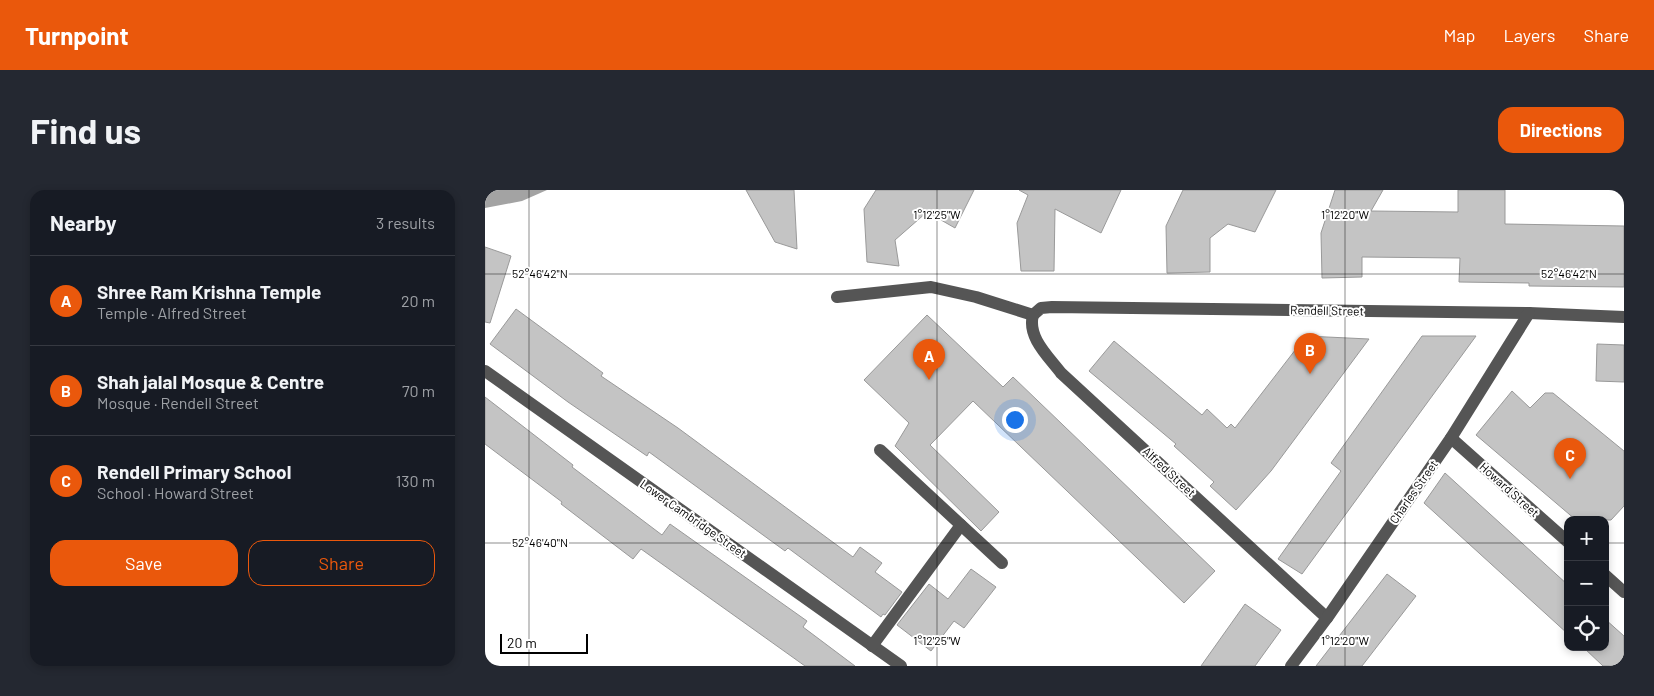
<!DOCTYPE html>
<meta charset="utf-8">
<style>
body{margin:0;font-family:Barlow,sans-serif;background:#242831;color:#f1f3f6}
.controls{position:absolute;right:15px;bottom:15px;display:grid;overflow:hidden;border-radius:10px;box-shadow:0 2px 8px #0003}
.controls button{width:45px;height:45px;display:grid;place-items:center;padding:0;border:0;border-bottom:1px solid #363941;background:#171b24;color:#f1f3f6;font:25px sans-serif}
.scale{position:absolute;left:15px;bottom:12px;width:88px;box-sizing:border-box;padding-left:5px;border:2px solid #000;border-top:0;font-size:14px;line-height:18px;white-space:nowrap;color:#000;-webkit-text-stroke:4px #fff;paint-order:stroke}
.you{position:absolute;left:529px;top:229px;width:18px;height:18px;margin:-12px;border:4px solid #fff;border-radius:50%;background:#1a73e8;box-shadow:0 0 0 8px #1a73e833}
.badge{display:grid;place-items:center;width:32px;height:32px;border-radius:50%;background:#ea580c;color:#fff;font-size:16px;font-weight:700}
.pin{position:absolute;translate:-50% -41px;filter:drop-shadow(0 1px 2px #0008)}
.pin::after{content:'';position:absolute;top:26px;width:18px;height:15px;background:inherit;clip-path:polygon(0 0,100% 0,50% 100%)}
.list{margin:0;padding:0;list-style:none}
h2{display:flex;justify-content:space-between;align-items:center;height:65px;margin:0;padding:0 20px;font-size:21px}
h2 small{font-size:16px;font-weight:400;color:#9ea1a6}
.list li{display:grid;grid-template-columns:32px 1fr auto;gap:15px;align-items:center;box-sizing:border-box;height:90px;padding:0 20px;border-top:1px solid #363941}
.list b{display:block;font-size:19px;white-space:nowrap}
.list p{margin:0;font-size:16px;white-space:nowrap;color:#9ea1a6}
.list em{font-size:16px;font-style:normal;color:#9ea1a6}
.actions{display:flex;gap:10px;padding:15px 20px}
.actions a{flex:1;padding:11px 0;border:1px solid #ea580c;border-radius:15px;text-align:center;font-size:18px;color:#ea580c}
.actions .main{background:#ea580c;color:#fff}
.icon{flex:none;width:28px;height:28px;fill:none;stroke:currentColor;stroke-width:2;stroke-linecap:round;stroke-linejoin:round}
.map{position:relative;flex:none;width:1139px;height:476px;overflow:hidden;border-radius:15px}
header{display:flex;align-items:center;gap:30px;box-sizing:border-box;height:70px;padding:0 25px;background:#ea580c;color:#fff}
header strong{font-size:24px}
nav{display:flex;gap:28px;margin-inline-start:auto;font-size:18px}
.intro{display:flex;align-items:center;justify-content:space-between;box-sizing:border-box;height:120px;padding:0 30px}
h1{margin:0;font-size:35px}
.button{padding:12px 22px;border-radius:15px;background:#ea580c;color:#fff;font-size:18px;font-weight:700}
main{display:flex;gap:30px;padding:0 30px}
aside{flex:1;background:#171b24;border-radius:15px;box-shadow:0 2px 8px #0003}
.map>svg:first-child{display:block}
.water{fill:#a3a3a3}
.building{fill:#c4c4c4;stroke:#999}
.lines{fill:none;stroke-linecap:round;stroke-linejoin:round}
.minor{stroke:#555;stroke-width:12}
.ticks{fill:none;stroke:#000;stroke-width:1;stroke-opacity:0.45}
.labels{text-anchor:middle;stroke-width:4;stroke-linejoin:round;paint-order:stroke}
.street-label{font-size:12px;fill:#000;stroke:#fff}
.ticks-label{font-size:12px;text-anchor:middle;fill:#000;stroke:#fff;stroke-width:4;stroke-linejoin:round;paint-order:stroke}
</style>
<header>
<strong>Turnpoint</strong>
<nav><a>Map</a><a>Layers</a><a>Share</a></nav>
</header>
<div class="intro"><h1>Find us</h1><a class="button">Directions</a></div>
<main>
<aside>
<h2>Nearby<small>3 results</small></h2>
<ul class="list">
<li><span class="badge">A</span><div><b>Shree Ram Krishna Temple</b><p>Temple · Alfred Street</p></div><em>20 m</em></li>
<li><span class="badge">B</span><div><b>Shah jalal Mosque &amp; Centre</b><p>Mosque · Rendell Street</p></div><em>70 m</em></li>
<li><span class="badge">C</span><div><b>Rendell Primary School</b><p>School · Howard Street</p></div><em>130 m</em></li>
</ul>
<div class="actions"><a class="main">Save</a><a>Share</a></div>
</aside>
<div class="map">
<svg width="1139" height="476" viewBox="0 0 1139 476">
<rect width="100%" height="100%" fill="#fff"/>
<!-- water -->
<path class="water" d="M 0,0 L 62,0 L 37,11 L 0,18 Z"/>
<!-- building -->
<g class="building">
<path d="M 261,0 L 309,0 L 312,59 L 290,52 Z"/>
<path d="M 391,0 L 489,0 L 470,38 L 442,22 L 410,50 L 414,76 L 382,72 L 379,19 Z"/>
<path d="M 534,0 L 636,0 L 616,43 L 570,19 L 569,81 L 536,81 L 532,33 L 543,5 Z"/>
<path d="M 698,0 L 791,0 L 770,42 L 743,34 L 725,48 L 725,82 L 682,83 L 681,36 Z"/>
<path d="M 850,0 L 898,0 L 886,21 L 973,22 L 973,0 L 1020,0 L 1020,34 L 1139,36 L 1139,97 L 1044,96 L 1044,93 L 974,92 L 975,68 L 877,67 L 877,87 L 837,88 L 836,43 Z"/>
<path d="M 0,57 L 26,66 L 5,133 L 0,132 Z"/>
<path d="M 31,119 L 118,183 L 116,186 L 193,238 L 368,367 L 375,357 L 397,373 L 390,382 L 417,402 L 400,425 L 398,424 L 396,427 L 303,358 L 300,361 L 164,262 L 162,266 L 83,212 L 5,154 Z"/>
<path d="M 442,125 L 518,197 L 528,187 L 730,381 L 699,413 L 488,211 L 445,255 L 514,322 L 496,341 L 410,256 L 424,233 L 379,190 Z"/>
<path d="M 821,146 L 884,149 L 786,281 L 751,320 L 725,296 L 729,292 L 689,256 L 691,254 L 604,181 L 629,151 L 717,225 L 722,219 L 742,238 L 746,234 L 750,238 Z"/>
<path d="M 937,146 L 991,146 L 817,384 L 793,369 L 856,281 L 846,273 Z"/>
<path d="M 1112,154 L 1139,155 L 1139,192 L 1111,191 Z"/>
<path d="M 1027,201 L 1045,218 L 1060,203 L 1068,203 L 1139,261 L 1139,316 L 1126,330 L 1091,330 L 991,245 Z"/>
<path d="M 0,207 L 88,275 L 87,277 L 177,345 L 185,334 L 322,431 L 318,437 L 370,476 L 320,476 L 156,359 L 148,369 L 76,314 L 77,312 L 0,254 Z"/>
<path d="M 960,283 L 1083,395 L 1083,444 L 939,313 Z"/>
<path d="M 486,379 L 511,397 L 479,438 L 469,431 L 446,461 L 412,435 L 444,394 L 463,409 Z"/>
<path d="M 902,384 L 931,406 L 877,476 L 831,476 Z"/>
<path d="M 760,414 L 796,440 L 770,476 L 716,476 Z"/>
<path d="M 1120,429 L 1139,446 L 1139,476 L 1118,476 L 1098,457 L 1120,457 Z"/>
</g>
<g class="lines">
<!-- minor -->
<g class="minor">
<path d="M 352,107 L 446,97 L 491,107 L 548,125"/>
<path d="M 548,125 L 556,118 L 567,117 L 1044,123 L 1139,127"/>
<path d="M 548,125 C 542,147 563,166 576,183 L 842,428"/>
<path d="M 0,181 L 416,476"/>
<path d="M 966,248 L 1083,352"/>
<path d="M 395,260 L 517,373"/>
<path d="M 1120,385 L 1139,402"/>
<path d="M 387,456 L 476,335"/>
<path d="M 806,476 L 842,428 L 966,248 L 1044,123"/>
</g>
</g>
<!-- ticks -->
<path class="ticks" d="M 44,0 L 44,476M 452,0 L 452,476M 860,0 L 860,476M 0,84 L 1139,84M 0,353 L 1083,353M 1120,353 L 1139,353"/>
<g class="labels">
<!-- street labels -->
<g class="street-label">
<text transform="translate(842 121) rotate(1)" y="4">Rendell Street</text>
<text transform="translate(684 282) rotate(43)" y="4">Alfred Street</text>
<text transform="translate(1024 300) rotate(42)" y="4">Howard Street</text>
<text transform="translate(929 302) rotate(-55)" y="4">Charles Street</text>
<text transform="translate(208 329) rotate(35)" y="4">Lower Cambridge Street</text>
</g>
</g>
<g class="ticks-label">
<text x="452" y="29">1°12'25"W</text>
<text x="860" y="29">1°12'20"W</text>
<text x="55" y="88">52°46'42"N</text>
<text x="1084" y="88">52°46'42"N</text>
<text x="55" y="357">52°46'40"N</text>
<text x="452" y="455">1°12'25"W</text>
<text x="860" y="455">1°12'20"W</text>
</g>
</svg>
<div class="controls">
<button>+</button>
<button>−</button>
<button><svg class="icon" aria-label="locate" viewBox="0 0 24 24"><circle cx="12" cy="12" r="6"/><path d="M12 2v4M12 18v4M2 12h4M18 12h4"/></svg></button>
</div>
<div class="scale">20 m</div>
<div class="you"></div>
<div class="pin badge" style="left:444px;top:190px">A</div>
<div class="pin badge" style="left:825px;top:184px">B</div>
<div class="pin badge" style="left:1085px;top:289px">C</div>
</div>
</main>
